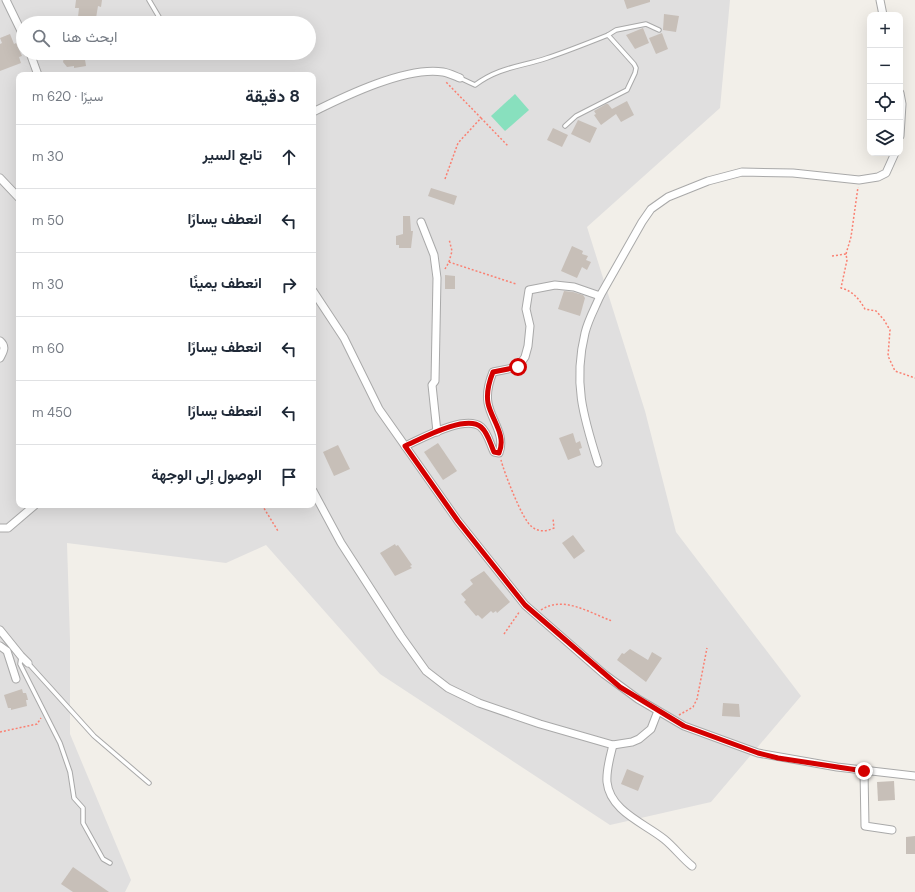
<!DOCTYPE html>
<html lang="ar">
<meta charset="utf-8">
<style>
body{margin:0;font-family:"DM Sans",Vazirmatn,sans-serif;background:#f6f6f7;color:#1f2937;direction:rtl}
.controls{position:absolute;right:12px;top:12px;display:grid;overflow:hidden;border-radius:8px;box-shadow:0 4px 16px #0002}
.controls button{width:36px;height:36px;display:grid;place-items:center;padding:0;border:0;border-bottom:1px solid #e0e1e3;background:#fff;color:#1f2937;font:20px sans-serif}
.stop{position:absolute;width:12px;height:12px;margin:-9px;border:3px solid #d40000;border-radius:50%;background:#fff}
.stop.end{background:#d40000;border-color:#fff;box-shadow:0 1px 4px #0008}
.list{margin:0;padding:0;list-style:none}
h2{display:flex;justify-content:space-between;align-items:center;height:52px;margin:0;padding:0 16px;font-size:17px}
h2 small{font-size:13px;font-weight:400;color:#747a83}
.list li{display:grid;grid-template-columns:26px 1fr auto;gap:12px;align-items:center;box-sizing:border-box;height:64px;padding:0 16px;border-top:1px solid #e0e1e3}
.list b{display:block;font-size:15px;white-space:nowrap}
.list em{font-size:13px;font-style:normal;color:#747a83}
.icon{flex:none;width:22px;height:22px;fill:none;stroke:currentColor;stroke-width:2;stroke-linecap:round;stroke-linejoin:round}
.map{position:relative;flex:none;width:915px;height:892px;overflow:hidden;direction:ltr}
.search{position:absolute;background:#fff;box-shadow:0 4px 16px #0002;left:16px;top:16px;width:300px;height:44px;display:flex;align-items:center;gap:10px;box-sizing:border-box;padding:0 14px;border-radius:22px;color:#747a83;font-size:15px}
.panel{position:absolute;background:#fff;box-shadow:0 4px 16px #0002;left:16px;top:72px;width:300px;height:436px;border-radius:8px;direction:rtl}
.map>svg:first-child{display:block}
.residential{fill:#e0dfdf;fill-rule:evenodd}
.pitch{fill:#88e0be}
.building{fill:#c7bfb8}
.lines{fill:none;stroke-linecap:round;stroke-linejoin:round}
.service-casing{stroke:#a9a9a9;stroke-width:5.5}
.minor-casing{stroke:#a9a9a9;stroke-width:9}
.path{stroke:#fa8072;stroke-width:1.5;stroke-dasharray:2 2;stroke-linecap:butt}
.service{stroke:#fff;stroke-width:3.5}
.minor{stroke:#fff;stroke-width:7}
.route{stroke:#d40000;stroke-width:5}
</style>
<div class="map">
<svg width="915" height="892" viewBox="0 0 915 892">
<rect width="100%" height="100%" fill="#f2efe9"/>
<!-- residential -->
<path class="residential" d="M 0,0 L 730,0 L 720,108 L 587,227 L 645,411 L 676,532 L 801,696 L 711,802 L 610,825 L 380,674 L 266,545 L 226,563 L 67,543 L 70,640 L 70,734 L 131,880 L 125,892 L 0,892 ZM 23,23 L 309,23 L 309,53 L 23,53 ZM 19,75 L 313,75 L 313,505 L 19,505 Z"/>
<!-- pitch -->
<path class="pitch" d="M 515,94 L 529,110 L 505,131 L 491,116 Z"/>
<!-- building -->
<g class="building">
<path d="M 76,0 L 102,0 L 101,7 L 98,6 L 96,18 L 78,17 L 79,8 L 75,8 Z"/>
<path d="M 624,0 L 650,0 L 650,2 L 627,9 Z"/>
<path d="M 664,14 L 679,16 L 676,32 L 663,30 Z"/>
<path d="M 643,28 L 649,43 L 635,49 L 626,35 Z"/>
<path d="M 662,33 L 668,49 L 656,54 L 649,38 Z"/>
<path d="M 10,34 L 14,44 L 16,43 L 22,56 L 19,57 L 21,63 L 0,71 L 0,44 L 2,43 L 0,38 Z"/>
<path d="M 65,53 L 84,53 L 86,66 L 74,68 L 74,66 L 67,67 L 63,62 Z"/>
<path d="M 627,101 L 634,115 L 621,122 L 616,114 L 601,125 L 594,115 L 596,114 L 594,111 L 606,104 L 608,104 L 612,109 Z"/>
<path d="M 578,120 L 597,128 L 590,143 L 571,134 Z"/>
<path d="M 553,128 L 568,135 L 562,147 L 547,140 Z"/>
<path d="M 431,188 L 457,196 L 454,205 L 428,196 Z"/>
<path d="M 403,216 L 410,216 L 411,231 L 413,231 L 411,248 L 399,248 L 399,245 L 396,245 L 396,236 L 403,234 Z"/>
<path d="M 572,246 L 583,251 L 582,254 L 588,256 L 586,260 L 591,262 L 587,270 L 582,267 L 577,278 L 561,271 Z"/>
<path d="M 445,275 L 455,276 L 455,289 L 445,289 Z"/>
<path d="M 564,291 L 573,292 L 583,295 L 585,298 L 580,316 L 558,309 Z"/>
<path d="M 573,433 L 576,443 L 580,441 L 582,448 L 579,449 L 581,455 L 568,460 L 559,438 Z"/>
<path d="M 438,443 L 457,471 L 443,480 L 424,452 Z"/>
<path d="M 338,445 L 350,469 L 334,476 L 323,452 Z"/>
<path d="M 573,535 L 585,551 L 574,559 L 562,543 Z"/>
<path d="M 395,544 L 396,546 L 398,545 L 412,565 L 410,566 L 412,568 L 395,576 L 380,553 Z"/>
<path d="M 484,571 L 510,602 L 497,613 L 496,611 L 493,613 L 491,611 L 482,619 L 478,615 L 476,616 L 464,602 L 466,600 L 461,594 L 473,584 L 470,580 Z"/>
<path d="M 630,649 L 648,660 L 652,652 L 662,658 L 646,682 L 617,660 L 622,653 L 624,654 Z"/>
<path d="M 22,689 L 23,693 L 26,693 L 27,696 L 28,700 L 26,700 L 27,706 L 11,710 L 11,708 L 8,708 L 4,695 Z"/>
<path d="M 723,703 L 739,704 L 740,717 L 722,716 Z"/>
<path d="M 627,769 L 644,776 L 638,791 L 621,784 Z"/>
<path d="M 894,781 L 895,800 L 878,801 L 877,782 Z"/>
<path d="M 915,836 L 915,854 L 906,854 L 906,837 Z"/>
<path d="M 73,867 L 109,892 L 73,892 L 61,884 Z"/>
</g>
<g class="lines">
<defs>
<g id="service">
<path d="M 149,0 L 159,17"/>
<path d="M 608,35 L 616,30 L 646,24 L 659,30"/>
<path d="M 460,78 L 475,85 C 499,67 520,67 547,58 C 568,51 588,43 608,35 L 634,64 L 636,68 L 635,73 L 627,90 L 576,116 L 565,126"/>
<path d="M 21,657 L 20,664 L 60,743 L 70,772 L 74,798 L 83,808 L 83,823 L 103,859 L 110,863"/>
<path d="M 28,663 L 94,736 L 149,783"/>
</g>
<g id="minor">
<path d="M 6,0 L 23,35"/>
<path d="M 880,0 L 883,15"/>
<path d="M 30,53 L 38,75"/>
<path d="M 900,93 L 902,104 L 900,136"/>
<path d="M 313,112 C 345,96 407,66 443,72 C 449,73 455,76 460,78"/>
<path d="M 0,178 L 19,198"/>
<path d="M 421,222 L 434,255 L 437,278 L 435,381 L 432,385 L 437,432"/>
<path d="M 313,291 L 344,338 L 379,409 L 458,521 L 525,605 L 604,674 L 638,699 L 684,726 L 758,753 L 837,767 L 915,776"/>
<path d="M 0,341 C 7,347 3,352 0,358"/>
<path d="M 405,446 C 421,439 465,414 481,427 C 488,433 490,444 494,452 L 499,453 C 506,435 491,420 488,403 C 486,392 489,382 493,372 L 518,367 L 525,357 L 528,346 L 530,326 L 526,309 L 529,290 L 555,285 L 574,287 L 600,296 L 642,222 L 651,209 L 668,197 L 708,181 L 742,172 L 793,173 L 859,180 L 878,177 L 886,173 L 895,153"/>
<path d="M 598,463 C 583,416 573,382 585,333 C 588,320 595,308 600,296"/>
<path d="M 313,491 L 341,543 L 401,636 L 426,671 L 448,688 L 479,703 L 540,724 L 613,745 L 632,742 L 639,739 L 651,729 L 658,711"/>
<path d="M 0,528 L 8,528 L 35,505"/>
<path d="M 0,630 L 21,656 L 28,663"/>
<path d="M 0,646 L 7,651 L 16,679"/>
<path d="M 613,745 C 610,757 606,770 607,782 C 610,811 644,823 664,839 C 674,847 682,858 692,866"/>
<path d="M 864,771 L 865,826 L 892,830"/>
</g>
</defs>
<!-- service casing -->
<use href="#service" class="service-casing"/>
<!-- minor casing -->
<use href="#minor" class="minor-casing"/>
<!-- path -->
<g class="path">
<path d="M 481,118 L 508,146"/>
<path d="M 445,179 L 458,143 L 481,118 L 445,81"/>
<path d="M 846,254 L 851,237 L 858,187"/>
<path d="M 832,256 L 846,254 L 847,260 L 841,288 C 853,291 859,299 865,309 L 876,311 L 884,320 L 890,330 L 888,356 L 895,371 L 915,378"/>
<path d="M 449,262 L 452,251 L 449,239"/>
<path d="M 445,269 L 449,262 L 516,284"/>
<path d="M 501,460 C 504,472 522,519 531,526 C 537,532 546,532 554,528 L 553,518"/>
<path d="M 262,505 L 278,531"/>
<path d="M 541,610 C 563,595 590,613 612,621"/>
<path d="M 504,634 L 520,611"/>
<path d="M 679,715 L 693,707 L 697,699 L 707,648"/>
<path d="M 0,732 L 37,724 L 41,718"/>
</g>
<!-- service -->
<use href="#service" class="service"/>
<!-- minor -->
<use href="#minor" class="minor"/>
</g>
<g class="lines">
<!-- route -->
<path class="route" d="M 518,367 L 493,372 C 489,382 486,392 488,403 C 491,419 507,435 499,453 L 494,452 C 490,443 488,433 481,427 C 466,414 421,439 405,446 L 458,521 L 525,605 L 620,687 L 684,726 L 758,753 L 778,758 L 864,771"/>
</g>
</svg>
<div class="controls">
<button>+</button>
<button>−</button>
<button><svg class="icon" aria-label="locate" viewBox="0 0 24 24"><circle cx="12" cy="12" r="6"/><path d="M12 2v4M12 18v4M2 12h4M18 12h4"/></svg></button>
<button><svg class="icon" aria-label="layers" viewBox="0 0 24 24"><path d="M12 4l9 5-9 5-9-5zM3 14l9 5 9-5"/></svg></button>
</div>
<div class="stop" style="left:518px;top:367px"></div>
<div class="stop end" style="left:864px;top:771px"></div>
<div class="search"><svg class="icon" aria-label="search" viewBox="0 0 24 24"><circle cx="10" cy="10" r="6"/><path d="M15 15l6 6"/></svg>ابحث هنا</div>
<section class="panel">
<h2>8 دقيقة<small>سيرًا · 620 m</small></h2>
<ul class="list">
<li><svg class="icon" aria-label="ahead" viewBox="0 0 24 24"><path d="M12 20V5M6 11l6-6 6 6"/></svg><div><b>تابع السير</b></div><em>30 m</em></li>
<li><svg class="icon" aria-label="left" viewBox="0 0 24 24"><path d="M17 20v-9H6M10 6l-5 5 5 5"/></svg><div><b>انعطف يسارًا</b></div><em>50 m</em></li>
<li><svg class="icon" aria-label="right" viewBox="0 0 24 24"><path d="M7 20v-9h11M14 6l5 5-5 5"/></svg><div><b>انعطف يمينًا</b></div><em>30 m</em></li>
<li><svg class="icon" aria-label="left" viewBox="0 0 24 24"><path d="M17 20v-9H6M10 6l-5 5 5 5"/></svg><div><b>انعطف يسارًا</b></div><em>60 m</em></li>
<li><svg class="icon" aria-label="left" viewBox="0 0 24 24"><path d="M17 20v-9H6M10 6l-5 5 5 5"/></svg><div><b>انعطف يسارًا</b></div><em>450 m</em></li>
<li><svg class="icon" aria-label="arrive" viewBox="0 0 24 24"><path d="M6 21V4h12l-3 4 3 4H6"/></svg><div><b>الوصول إلى الوجهة</b></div></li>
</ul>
</section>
</div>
